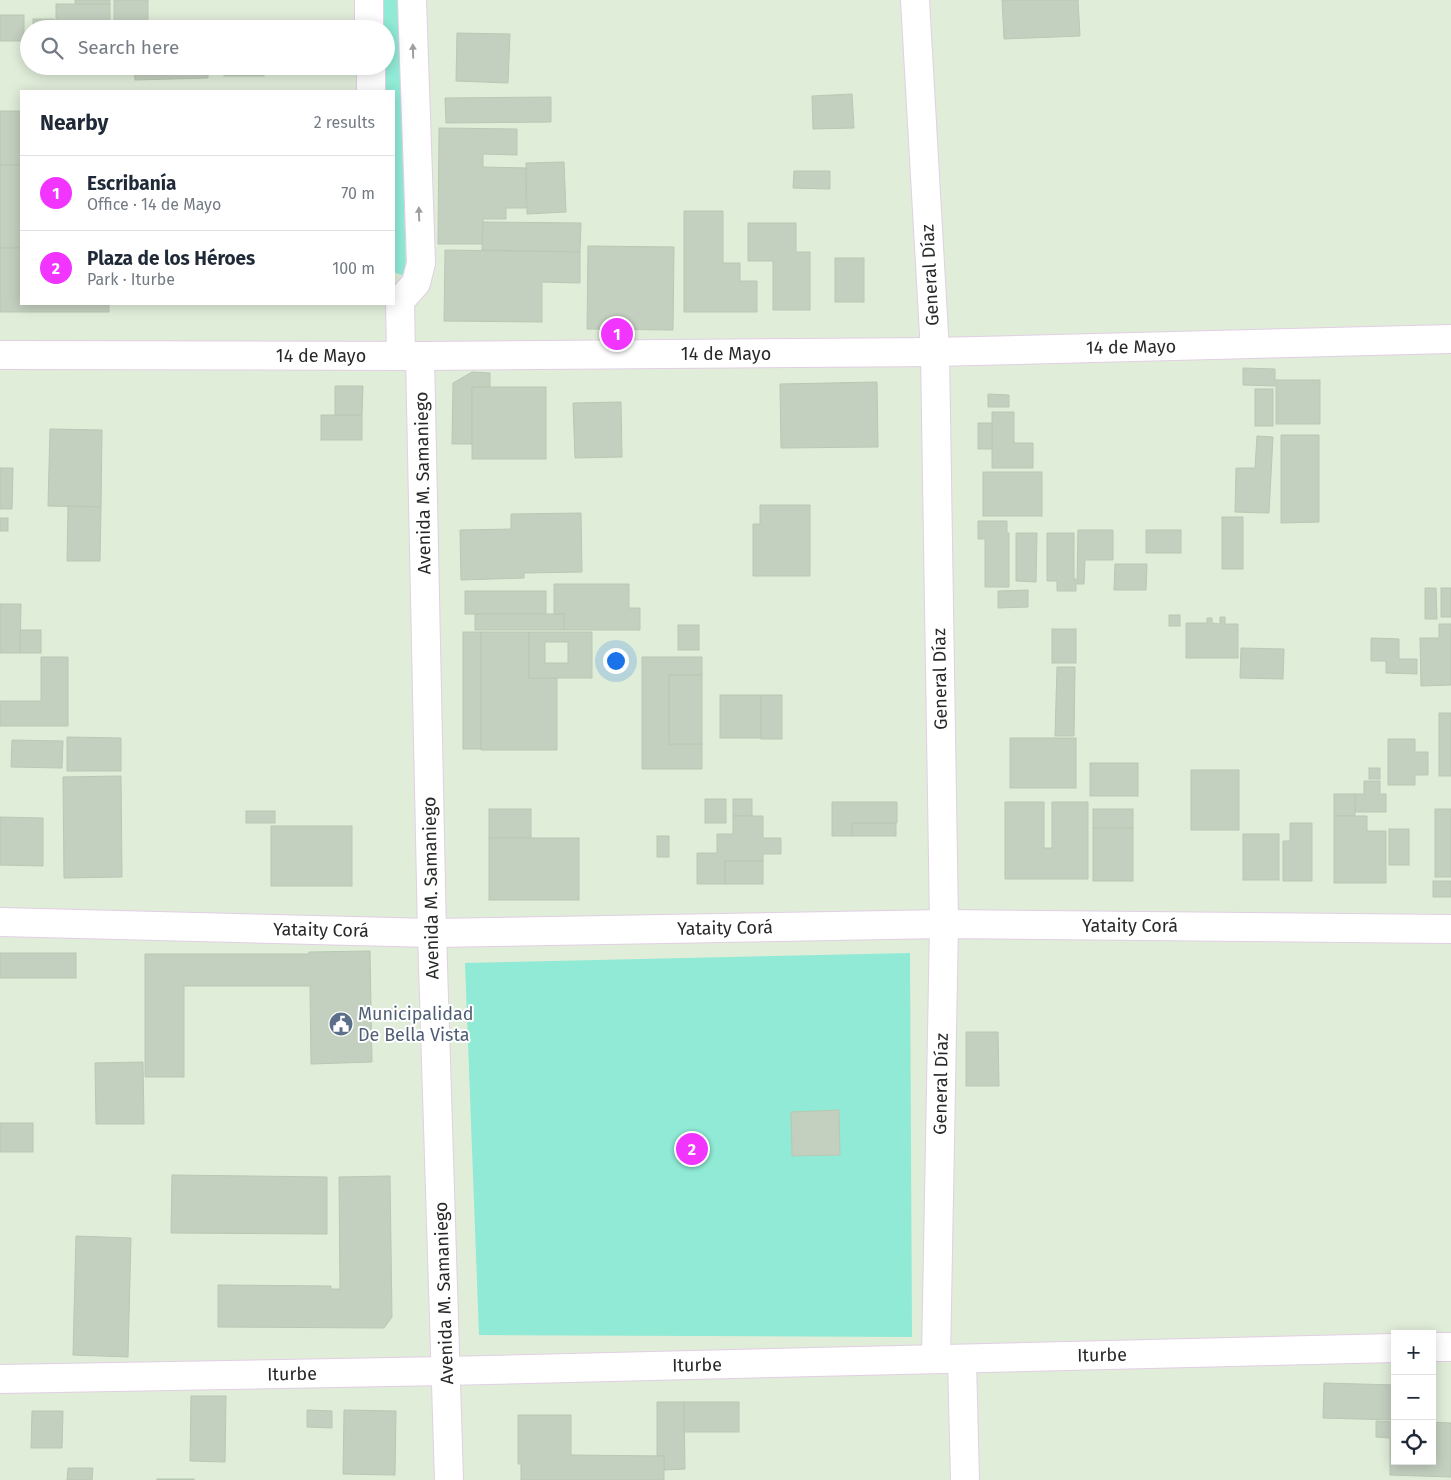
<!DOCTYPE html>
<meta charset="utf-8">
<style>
body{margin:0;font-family:"Fira Sans",sans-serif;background:#f6f6f7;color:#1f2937}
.controls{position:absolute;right:15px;bottom:15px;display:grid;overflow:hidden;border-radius:0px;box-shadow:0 2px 12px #0003}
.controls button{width:45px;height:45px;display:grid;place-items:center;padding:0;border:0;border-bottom:1px solid #e0e1e3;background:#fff;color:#1f2937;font:25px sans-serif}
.you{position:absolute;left:615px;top:660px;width:18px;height:18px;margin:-12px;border:4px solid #fff;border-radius:50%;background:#1a73e8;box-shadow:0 0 0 8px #1a73e833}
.badge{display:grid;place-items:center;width:32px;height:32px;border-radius:50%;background:#f135ff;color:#fff;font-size:16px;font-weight:700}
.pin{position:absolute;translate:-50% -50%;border:2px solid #fff;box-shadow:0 1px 5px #0006}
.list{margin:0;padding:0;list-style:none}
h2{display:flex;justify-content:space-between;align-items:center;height:65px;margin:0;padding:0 20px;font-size:21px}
h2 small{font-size:16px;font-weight:400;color:#747a83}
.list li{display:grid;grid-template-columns:32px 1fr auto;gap:15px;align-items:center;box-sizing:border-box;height:75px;padding:0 20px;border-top:1px solid #e0e1e3}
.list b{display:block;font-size:19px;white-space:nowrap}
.list p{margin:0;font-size:16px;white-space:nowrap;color:#747a83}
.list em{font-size:16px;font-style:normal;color:#747a83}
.icon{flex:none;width:28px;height:28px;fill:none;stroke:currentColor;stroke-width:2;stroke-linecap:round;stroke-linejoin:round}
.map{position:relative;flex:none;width:1451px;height:1480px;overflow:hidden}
.search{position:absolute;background:#fff;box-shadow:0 2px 12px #0003;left:20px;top:20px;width:375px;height:55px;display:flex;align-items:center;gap:12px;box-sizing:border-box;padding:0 18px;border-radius:28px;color:#747a83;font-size:19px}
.panel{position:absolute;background:#fff;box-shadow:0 2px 12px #0003;left:20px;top:90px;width:375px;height:215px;border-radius:0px}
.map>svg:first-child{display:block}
.green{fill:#90ead6}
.building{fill:#c3cfbf;stroke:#b8c9b3;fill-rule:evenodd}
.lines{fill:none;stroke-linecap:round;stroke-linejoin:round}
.minor-casing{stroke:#e2cfe4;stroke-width:30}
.minor{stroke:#fff;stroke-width:28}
.oneway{fill:#9f9f9f}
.labels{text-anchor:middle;stroke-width:4;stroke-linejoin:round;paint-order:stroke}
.street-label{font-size:18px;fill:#292929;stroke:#fff}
.service-label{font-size:18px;fill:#4e5e75;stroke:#fff;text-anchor:start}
</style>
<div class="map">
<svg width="1451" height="1480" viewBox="0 0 1451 1480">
<rect width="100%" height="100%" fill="#e0edd9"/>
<!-- green -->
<g class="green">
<path d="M 384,0 L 398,0 L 406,269 L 405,273 L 401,275 L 394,272 L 394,91 L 386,91 L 386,29 L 384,29 Z"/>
<path d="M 910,953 L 912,1337 L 479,1335 L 465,963 Z"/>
</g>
<!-- building -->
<g class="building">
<rect x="75" y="0" width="35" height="4"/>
<rect x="114" y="0" width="34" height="29"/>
<path d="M 1002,0 L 1078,0 L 1080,36 L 1004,39 Z"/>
<rect x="56" y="4" width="54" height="25"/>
<rect x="0" y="15" width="24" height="26"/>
<rect x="33" y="19" width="21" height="10"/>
<path d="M 457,33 L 510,34 L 508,83 L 456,81 Z"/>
<path d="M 134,66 L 208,66 L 208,78 L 135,80 Z"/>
<rect x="224" y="66" width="40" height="10"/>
<path d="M 852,94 L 854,128 L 813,129 L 812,96 Z"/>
<path d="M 551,97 L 551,122 L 446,123 L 445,98 Z"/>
<rect x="0" y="111" width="21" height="54"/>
<path d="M 439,128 L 517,129 L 517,155 L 483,154 L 483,167 L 526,168 L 526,208 L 506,208 L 506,219 L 483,219 L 483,244 L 438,244 Z"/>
<path d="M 564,162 L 566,212 L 527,214 L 526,163 Z"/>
<rect x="0" y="165" width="21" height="83"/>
<path d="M 794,171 L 830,171 L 830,189 L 793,188 Z"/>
<path d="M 684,211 L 723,211 L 723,263 L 740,263 L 740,281 L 757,281 L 757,312 L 684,312 Z"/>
<path d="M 483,222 L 581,223 L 580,252 L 482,250 Z"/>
<path d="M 748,223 L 796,223 L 796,252 L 810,252 L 810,310 L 773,310 L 773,261 L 748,261 Z"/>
<path d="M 588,246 L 674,247 L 673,330 L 587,329 Z"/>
<path d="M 0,248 L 21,248 L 21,304 L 109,304 L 109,312 L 0,312 Z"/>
<path d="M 445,250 L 580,252 L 580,283 L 542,282 L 542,322 L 444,321 Z"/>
<rect x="835" y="258" width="29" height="44"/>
<path d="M 1243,368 L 1275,369 L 1275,386 L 1243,385 Z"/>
<path d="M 472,372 L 490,373 L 490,387 L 472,387 L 472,444 L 452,444 L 453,383 Z"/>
<rect x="1276" y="380" width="44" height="44"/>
<path d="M 877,382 L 878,447 L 781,448 L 780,384 Z"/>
<path d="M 335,386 L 363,386 L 362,415 L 335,415 Z"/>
<rect x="472" y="387" width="74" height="72"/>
<rect x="1255" y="389" width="18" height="37"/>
<path d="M 988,394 L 1009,395 L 1009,407 L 988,407 Z"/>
<path d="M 621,402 L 622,457 L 575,458 L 573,403 Z"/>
<path d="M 992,412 L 1014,412 L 1014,443 L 1033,443 L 1033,468 L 992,468 Z"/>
<rect x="321" y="415" width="41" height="25"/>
<rect x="978" y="423" width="14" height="26"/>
<path d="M 50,429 L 102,430 L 101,507 L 48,506 Z"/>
<path d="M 1281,435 L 1319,435 L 1319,522 L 1281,523 Z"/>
<path d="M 1257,436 L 1273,437 L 1269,513 L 1235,512 L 1236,468 L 1255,468 Z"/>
<path d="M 0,468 L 13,468 L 12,509 L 0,509 Z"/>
<rect x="983" y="472" width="59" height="44"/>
<path d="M 760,505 L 810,505 L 810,576 L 753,576 L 753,524 L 760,524 Z"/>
<path d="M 68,506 L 101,507 L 100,561 L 67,561 Z"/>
<path d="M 581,513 L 582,572 L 524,573 L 524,578 L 461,580 L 460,530 L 511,529 L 511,514 Z"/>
<rect x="1222" y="517" width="21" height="52"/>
<rect x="0" y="518" width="8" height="13"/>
<path d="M 978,521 L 1007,521 L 1007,533 L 1009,533 L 1009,587 L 985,587 L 985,539 L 978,539 Z"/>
<path d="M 1078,530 L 1113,530 L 1113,560 L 1085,560 L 1084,584 L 1077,584 Z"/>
<rect x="1146" y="530" width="35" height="23"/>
<path d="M 1016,533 L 1037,533 L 1036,582 L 1016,581 Z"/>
<path d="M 1047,533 L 1074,533 L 1074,579 L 1076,579 L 1076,591 L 1057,591 L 1057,581 L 1047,581 Z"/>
<path d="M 1115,564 L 1147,564 L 1146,590 L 1114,590 Z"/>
<path d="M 554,584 L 629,584 L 629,608 L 640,608 L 640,630 L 564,630 L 564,614 L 554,614 Z"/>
<path d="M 1425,588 L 1436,588 L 1437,619 L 1425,619 Z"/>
<rect x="1441" y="588" width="10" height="29"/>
<path d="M 1028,590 L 1028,607 L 998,608 L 998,591 Z"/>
<rect x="465" y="591" width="81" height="23"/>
<path d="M 0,604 L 21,604 L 20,653 L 0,653 Z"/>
<rect x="475" y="614" width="89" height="16"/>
<rect x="1169" y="615" width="11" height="11"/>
<path d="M 1220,617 L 1225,617 L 1225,624 L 1238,624 L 1238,658 L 1186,658 L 1186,623 L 1207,623 L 1207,618 L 1212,618 L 1212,623 L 1220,624 Z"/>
<path d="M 1439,624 L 1451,624 L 1451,685 L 1421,686 L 1420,638 L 1439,638 Z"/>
<rect x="678" y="625" width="21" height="25"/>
<rect x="1052" y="629" width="24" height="34"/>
<rect x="20" y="630" width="21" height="23"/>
<rect x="463" y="632" width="18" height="117"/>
<path d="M 481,632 L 529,632 L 529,678 L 557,678 L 557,750 L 481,750 Z"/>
<path d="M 529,632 L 592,632 L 592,678 L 529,678 ZM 545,642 L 568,642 L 568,663 L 545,663 Z"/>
<path d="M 1371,638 L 1399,639 L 1399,659 L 1417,659 L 1417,674 L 1386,673 L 1386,661 L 1371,661 Z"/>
<path d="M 1241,648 L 1284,649 L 1283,679 L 1240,678 Z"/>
<path d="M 41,657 L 68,657 L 68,726 L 0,726 L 0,701 L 41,701 Z"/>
<path d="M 642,657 L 702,657 L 702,675 L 669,675 L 669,744 L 702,744 L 702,769 L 642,769 Z"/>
<path d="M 1057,667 L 1075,667 L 1074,736 L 1055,736 Z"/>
<rect x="669" y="675" width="33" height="69"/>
<rect x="720" y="695" width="41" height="43"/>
<rect x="761" y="695" width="21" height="44"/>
<rect x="1439" y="713" width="12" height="63"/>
<path d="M 67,737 L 121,738 L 121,771 L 67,771 Z"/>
<rect x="1010" y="738" width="66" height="50"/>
<path d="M 1388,739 L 1415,739 L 1415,752 L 1428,752 L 1428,775 L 1415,775 L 1415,785 L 1388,785 Z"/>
<path d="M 12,740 L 63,741 L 62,768 L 11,767 Z"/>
<rect x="1090" y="763" width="48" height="33"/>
<rect x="1369" y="768" width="11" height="11"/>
<rect x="1191" y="770" width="48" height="60"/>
<path d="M 121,776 L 122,877 L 64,878 L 63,777 Z"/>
<path d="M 1364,781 L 1380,781 L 1380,794 L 1386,794 L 1386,812 L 1355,812 L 1355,794 L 1364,794 Z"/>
<rect x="1334" y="794" width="21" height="22"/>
<rect x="705" y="799" width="21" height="24"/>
<rect x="733" y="799" width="19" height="17"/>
<path d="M 832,802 L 897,802 L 897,823 L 852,823 L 852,836 L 832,836 Z"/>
<path d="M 1005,802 L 1044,802 L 1044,848 L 1052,848 L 1052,802 L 1088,802 L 1088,879 L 1005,879 Z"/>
<rect x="489" y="809" width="42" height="29"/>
<rect x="1093" y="809" width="40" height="19"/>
<rect x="1435" y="809" width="16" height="68"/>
<rect x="246" y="811" width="29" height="12"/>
<path d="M 733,816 L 763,816 L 763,838 L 781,838 L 781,854 L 763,854 L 763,861 L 725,861 L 725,884 L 697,884 L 697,853 L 717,853 L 717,834 L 733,834 Z"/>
<path d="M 1334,816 L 1367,816 L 1367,831 L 1386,831 L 1386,883 L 1334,883 Z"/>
<path d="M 0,817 L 43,818 L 43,866 L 0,865 Z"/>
<rect x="852" y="823" width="44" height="13"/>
<path d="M 1290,823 L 1312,823 L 1312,881 L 1283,881 L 1283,841 L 1290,841 Z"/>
<rect x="271" y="826" width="81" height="60"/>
<rect x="1093" y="828" width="40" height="53"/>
<rect x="1389" y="829" width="20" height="36"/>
<rect x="1243" y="834" width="36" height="46"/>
<rect x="657" y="836" width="12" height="21"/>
<rect x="489" y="838" width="90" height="62"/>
<rect x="725" y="861" width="38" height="23"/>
<rect x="1433" y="881" width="18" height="16"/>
<path d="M 370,951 L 372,1062 L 311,1064 L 310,986 L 184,986 L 184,1077 L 145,1077 L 145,954 L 309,954 L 309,952 Z"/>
<rect x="0" y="953" width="76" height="25"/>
<path d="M 966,1032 L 998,1032 L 999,1086 L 966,1086 Z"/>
<path d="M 143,1062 L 144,1124 L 96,1124 L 95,1063 Z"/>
<path d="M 839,1110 L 840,1155 L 792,1156 L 791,1112 Z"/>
<rect x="0" y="1123" width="33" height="29"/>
<path d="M 172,1175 L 327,1177 L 327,1234 L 171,1233 Z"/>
<path d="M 390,1176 L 392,1317 L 384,1328 L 218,1327 L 218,1285 L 331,1286 L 331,1289 L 340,1289 L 339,1177 Z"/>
<path d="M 76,1236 L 131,1238 L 128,1357 L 73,1355 Z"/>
<path d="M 1324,1383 L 1395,1385 L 1395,1420 L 1323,1418 Z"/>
<path d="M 191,1396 L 226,1396 L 225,1462 L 190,1461 Z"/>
<path d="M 657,1402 L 684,1402 L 685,1469 L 664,1470 L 664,1456 L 657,1456 Z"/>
<rect x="684" y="1402" width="55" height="30"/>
<path d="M 307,1410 L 332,1411 L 332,1428 L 307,1427 Z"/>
<path d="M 344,1410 L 396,1411 L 395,1475 L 343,1474 Z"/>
<path d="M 32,1411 L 63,1411 L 62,1448 L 31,1448 Z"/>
<path d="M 518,1415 L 571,1415 L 571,1455 L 664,1456 L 664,1480 L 521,1480 L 521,1464 L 518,1464 Z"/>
<path d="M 1376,1421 L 1395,1422 L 1395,1461 L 1432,1461 L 1432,1422 L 1451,1423 L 1451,1477 L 1390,1475 L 1390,1438 L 1376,1437 Z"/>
<path d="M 68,1468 L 93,1468 L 92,1480 L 67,1480 Z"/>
<rect x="157" y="1479" width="37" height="1"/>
</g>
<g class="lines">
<defs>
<g id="minor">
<path d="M 369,0 L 369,29"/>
<path d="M 915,0 L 935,352 L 944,924 L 936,1359"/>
<path d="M 371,66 L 371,91"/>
<path d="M 0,355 L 420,356 L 935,352 L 1451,339"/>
<path d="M 401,356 L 400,301 L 416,283 L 421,263 L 412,0"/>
<path d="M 420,356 L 432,933 L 449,1480"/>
<path d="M 0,922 L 432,933 L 944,924 L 1451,929"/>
<path d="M 1432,1347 L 1451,1347"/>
<path d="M 962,1359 L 965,1480"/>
<path d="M 0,1379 L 446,1371 L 1395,1348"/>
</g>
</defs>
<!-- minor casing -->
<use href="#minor" class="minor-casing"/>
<!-- minor -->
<use href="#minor" class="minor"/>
</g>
<!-- one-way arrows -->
<defs><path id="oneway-solid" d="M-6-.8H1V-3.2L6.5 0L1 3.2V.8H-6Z" transform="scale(1.25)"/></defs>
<g class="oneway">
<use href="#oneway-solid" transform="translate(413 51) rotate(-92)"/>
<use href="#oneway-solid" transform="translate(419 214) rotate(-92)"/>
</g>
<!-- icons -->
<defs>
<symbol id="civic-disc" viewBox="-11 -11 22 22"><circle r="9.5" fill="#5c6f8a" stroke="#fff"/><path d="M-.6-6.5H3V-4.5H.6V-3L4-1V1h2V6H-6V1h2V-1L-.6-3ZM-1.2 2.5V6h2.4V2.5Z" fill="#fff"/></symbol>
</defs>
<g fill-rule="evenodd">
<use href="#civic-disc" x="327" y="1010" width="28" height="28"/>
</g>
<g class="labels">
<!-- street labels -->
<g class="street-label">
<text transform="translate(930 275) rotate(-93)" y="6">General Díaz</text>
<text transform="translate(1131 347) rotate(-1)" y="6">14 de Mayo</text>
<text x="726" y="360">14 de Mayo</text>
<text x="321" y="362">14 de Mayo</text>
<text transform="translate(423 483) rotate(-91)" y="6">Avenida M. Samaniego</text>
<text transform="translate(940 679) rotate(-91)" y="6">General Díaz</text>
<text transform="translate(431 888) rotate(-91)" y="6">Avenida M. Samaniego</text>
<text x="1130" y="932">Yataity Corá</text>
<text transform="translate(725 928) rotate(-1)" y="6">Yataity Corá</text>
<text transform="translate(321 930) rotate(1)" y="6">Yataity Corá</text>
<text transform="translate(941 1084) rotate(-89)" y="6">General Díaz</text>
<text transform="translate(444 1293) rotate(-92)" y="6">Avenida M. Samaniego</text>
<text transform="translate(1102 1355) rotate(-1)" y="6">Iturbe</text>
<text transform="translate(697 1365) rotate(-1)" y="6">Iturbe</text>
<text transform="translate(292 1374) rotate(-1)" y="6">Iturbe</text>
</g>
<!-- service labels -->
<g class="service-label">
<text x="358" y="1020">Municipalidad<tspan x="358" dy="21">De Bella Vista</tspan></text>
</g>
</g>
</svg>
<div class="controls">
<button>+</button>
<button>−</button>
<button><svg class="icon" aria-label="locate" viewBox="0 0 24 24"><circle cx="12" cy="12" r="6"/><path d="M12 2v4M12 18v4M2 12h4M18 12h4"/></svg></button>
</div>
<div class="you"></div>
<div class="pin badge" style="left:617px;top:334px">1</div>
<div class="pin badge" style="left:692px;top:1149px">2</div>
<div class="search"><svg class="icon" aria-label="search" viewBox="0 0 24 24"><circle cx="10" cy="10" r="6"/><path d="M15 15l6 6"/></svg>Search here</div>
<section class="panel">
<h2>Nearby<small>2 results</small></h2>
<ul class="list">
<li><span class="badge">1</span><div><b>Escribanía</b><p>Office · 14 de Mayo</p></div><em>70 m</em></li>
<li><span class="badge">2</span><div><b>Plaza de los Héroes</b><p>Park · Iturbe</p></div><em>100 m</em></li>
</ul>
</section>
</div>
